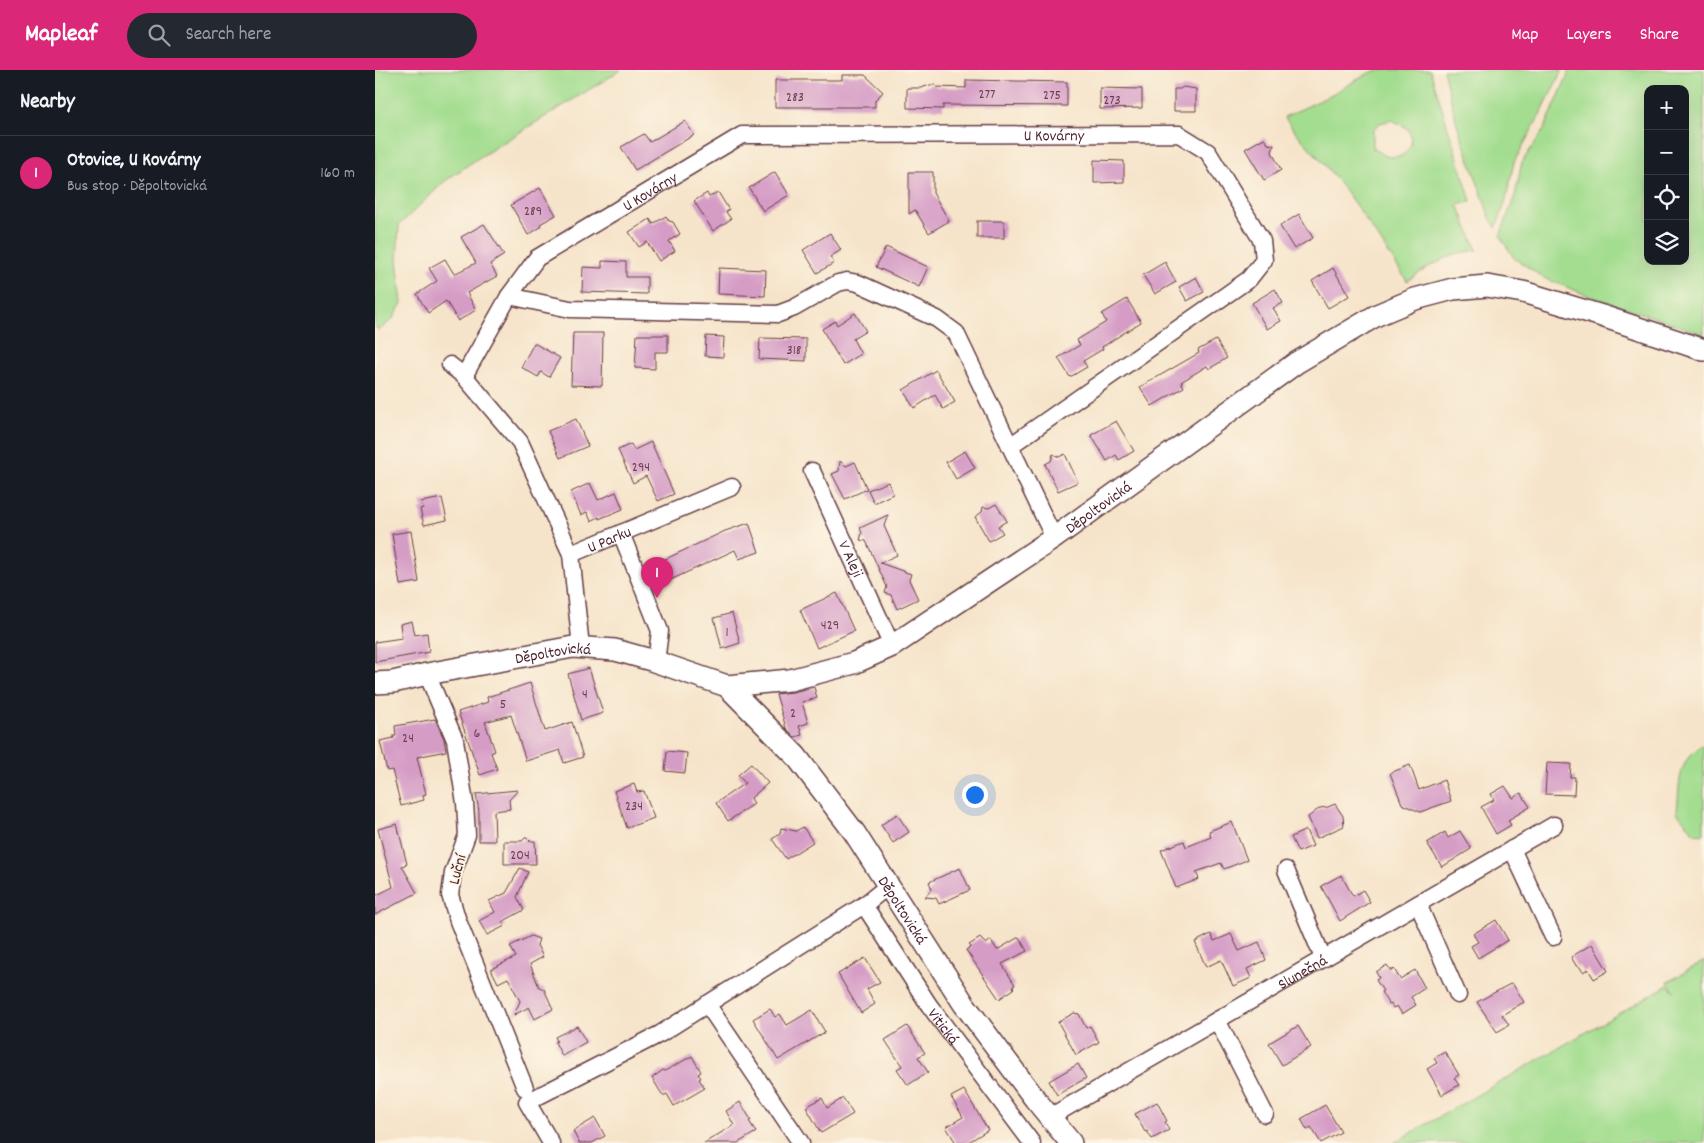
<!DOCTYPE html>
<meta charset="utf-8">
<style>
body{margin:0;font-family:Dekko,sans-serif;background:#242831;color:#f1f3f6}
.controls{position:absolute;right:15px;top:15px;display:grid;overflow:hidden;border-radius:10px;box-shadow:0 5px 20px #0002}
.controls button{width:45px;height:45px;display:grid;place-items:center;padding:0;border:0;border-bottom:1px solid #363941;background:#171b24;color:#f1f3f6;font:25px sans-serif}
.you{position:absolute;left:599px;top:724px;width:18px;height:18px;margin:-12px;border:4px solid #fff;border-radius:50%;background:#1a73e8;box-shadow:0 0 0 8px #1a73e833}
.badge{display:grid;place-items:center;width:32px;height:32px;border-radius:50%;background:#db2777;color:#fff;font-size:16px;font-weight:700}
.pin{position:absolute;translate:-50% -41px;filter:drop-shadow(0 1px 2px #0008)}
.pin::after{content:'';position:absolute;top:26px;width:18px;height:15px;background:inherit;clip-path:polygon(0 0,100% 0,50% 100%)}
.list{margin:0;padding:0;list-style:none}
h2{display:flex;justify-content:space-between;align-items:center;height:65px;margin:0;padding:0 20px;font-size:21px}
h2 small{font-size:16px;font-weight:400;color:#9ea1a6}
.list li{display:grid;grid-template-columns:32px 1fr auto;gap:15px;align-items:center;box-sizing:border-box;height:75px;padding:0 20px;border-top:1px solid #363941}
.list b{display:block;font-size:19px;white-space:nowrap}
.list p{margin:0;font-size:16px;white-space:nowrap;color:#9ea1a6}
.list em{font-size:16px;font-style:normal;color:#9ea1a6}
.icon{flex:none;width:28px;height:28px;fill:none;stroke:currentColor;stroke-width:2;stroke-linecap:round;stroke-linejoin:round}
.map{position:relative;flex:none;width:1329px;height:1073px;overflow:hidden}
header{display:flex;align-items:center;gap:30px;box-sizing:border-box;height:70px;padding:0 25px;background:#db2777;color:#fff}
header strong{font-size:24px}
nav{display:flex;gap:28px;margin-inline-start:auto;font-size:18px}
.search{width:350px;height:45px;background:#242831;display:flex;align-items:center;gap:12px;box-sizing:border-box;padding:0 18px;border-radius:28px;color:#9ea1a6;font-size:19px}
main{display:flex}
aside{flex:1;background:#171b24}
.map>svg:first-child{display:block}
.green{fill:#a3dd8f;stroke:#767e5d;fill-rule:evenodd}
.building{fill:#d59cc6}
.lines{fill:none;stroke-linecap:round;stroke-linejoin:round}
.minor-casing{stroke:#643d43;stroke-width:19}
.tertiary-casing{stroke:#643d43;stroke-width:24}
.minor{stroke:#fff;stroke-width:16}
.tertiary{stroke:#fff;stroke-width:21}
.labels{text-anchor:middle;stroke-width:4;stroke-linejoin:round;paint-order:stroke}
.number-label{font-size:14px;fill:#6d3e52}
.street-label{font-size:16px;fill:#4a1f2b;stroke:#fcf5e5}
</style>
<header>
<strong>Mapleaf</strong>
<div class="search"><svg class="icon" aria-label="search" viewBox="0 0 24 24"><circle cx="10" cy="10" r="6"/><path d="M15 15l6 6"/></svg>Search here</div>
<nav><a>Map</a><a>Layers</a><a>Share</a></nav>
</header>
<main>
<aside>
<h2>Nearby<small></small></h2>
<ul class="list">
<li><span class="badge">1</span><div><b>Otovice, U Kovárny</b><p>Bus stop · Děpoltovická</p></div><em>160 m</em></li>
</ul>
</aside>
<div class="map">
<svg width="1329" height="1073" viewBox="0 0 1329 1073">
<rect width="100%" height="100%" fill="#fcf5e5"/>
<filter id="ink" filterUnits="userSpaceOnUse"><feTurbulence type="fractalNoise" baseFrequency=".02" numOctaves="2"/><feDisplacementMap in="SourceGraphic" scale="10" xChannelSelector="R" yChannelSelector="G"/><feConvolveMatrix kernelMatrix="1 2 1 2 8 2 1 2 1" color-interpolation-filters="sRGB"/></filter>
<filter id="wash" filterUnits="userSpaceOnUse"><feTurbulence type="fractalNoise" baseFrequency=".0096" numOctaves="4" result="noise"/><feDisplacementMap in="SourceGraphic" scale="20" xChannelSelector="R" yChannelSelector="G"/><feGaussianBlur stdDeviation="1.12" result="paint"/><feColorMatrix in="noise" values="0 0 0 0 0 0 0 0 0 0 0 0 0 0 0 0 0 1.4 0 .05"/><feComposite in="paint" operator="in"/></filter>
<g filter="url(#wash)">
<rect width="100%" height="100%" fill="#f6e4ca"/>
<!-- green -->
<g class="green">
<path d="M 0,0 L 246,0 L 100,90 L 70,111 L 24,155 L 22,190 L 27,233 L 17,250 L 4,260 L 0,257 Z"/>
<path d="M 1005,0 L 1055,0 L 1096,131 L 1083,135 L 1102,180 L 1080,184 L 1055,196 L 1032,211 C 1006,172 980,131 949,94 C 936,79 921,64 909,47 L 946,30 L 996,2 ZM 1017,50 C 1032,57 1036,58 1036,75 L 1027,86 L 1013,87 L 998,79 L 998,60 L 1005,53 Z"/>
<path d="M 1068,0 L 1187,0 L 1165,45 L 1139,92 L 1130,133 L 1121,158 L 1115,148 L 1082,54 Z"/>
<path d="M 1195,0 L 1329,0 L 1329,264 L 1209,224 L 1169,208 L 1139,188 L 1125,166 L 1140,126 L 1147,92 L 1169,60 ZM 1273,19 L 1310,19 L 1310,191 L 1273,191 Z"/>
<path d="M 1329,675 L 1329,764 L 1319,763 L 1302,742 C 1305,714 1301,690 1329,675 Z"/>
<path d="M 1329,891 L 1329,1073 L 1019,1073 L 1293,915 L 1300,922 L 1293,912 Z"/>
</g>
<g id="blocks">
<!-- building -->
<g class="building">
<path d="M 467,5 L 490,5 L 508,22 L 500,30 L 500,37 L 400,37 L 400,10 L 467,10 Z"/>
<path d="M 591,10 L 692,12 L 692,36 L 568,35 L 568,39 L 532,38 L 532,18 L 546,18 L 555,15 L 560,15 L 562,17 L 591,18 Z"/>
<path d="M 808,17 L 821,19 L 821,41 L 799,41 L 799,19 L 805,19 Z"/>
<path d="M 725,18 L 767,19 L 767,38 L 725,39 Z"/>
<path d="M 310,51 L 319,65 L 260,100 L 246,77 L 269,64 L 275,72 Z"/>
<path d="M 889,68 L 893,74 L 899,75 L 897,82 L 906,100 L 889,110 L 870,79 Z"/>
<path d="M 719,90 L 749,91 L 749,112 L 719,113 Z"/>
<path d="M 400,102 L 414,125 L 388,141 L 374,118 Z"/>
<path d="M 534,102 L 558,102 L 558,123 L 574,151 L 554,163 L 540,140 L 534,144 Z"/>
<path d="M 165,118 L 181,145 L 165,154 L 166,157 L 153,165 L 136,135 Z"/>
<path d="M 343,122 L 354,140 L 351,142 L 356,149 L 338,161 L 319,131 L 332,123 L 334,127 Z"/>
<path d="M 924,144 L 938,168 L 919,179 L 905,156 Z"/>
<path d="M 291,146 L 294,151 L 298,152 L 305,164 L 294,171 L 300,181 L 284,191 L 272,172 L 264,177 L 254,162 L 275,149 L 278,154 Z"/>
<rect x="602" y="151" width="27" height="17"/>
<path d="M 109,154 L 129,185 L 115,194 L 122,206 L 92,223 L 101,240 L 83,251 L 71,231 L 53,243 L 42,224 L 62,211 L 54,198 L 70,189 L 79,204 L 101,193 L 86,167 Z"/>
<path d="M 455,163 L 466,180 L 455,187 L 459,193 L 442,203 L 428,180 Z"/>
<path d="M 511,177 L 553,197 L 544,217 L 501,197 Z"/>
<path d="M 227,191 L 251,192 L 251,207 L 272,207 L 272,224 L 207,222 L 208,197 L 227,198 Z"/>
<path d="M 790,192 L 801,212 L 780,224 L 768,205 Z"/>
<path d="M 344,198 L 391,200 L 390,226 L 343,224 Z"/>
<path d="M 958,198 L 974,226 L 953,238 L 937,211 Z"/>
<path d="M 821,207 L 829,222 L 812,231 L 804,217 Z"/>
<path d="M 900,219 L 908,233 L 898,238 L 906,251 L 892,259 L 877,233 Z"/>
<path d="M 752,229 L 766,252 L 727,277 L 728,279 L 708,291 L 712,297 L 695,307 L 683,288 L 705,275 L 702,270 L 731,252 L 727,244 Z"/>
<path d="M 480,243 L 491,261 L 478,269 L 486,284 L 468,295 L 447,259 L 460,251 L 462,255 Z"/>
<path d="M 198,263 L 228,263 L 227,316 L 196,315 Z"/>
<path d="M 262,265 L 293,265 L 293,282 L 280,282 L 280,299 L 260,298 Z"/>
<path d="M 331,266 L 349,267 L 348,287 L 330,286 Z"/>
<path d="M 385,268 L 431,269 L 431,291 L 384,289 Z"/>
<path d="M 841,270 L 852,288 L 834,299 L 832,296 L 806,312 L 809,317 L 777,336 L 765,317 L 824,283 L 823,280 Z"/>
<path d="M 159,273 L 185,288 L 174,307 L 166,302 L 163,307 L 146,297 Z"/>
<path d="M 561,300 L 580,332 L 568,339 L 560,325 L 539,338 L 528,320 Z"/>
<path d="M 201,349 L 213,376 L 185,388 L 173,361 Z"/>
<path d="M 741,351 L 759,381 L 744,390 L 741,385 L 732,391 L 716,365 Z"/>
<path d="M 276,372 L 299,424 L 283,431 L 271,406 L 258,413 L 243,380 L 256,374 L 259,380 Z"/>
<path d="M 590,381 L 600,398 L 581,409 L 571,392 Z"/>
<path d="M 678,384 L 684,387 L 690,384 L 703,412 L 683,421 L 670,394 L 676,391 Z"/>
<path d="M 465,391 L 471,396 L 480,392 L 492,419 L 470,429 L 457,404 L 464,401 Z"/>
<path d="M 513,412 L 518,424 L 499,433 L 493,420 Z"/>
<path d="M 215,413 L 223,430 L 241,422 L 248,439 L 224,449 L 224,447 L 216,451 L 212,442 L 206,445 L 196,422 Z"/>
<path d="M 67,428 L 72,450 L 49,455 L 45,439 L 48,438 L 46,432 Z"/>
<path d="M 621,434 L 632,451 L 623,456 L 628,463 L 614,471 L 600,447 L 607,442 L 608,437 L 614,438 Z"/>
<path d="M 513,445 L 509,456 L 522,485 L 505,493 L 536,504 L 534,510 L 543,529 L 522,539 L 516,525 L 510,523 L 512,517 L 491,471 L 485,470 L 487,463 L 485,458 Z"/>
<path d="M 374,453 L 384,482 L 364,489 L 360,480 L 289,513 L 280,494 L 350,461 Z"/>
<path d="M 36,461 L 44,512 L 25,515 L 17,464 Z"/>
<path d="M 462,523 L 479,561 L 442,578 L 425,540 Z"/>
<path d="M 357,543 L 365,573 L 347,579 L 339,548 Z"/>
<path d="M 37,551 L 40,565 L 52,563 L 54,582 L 0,592 L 0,572 L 27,568 L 25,554 Z"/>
<path d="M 214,598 L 228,643 L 206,650 L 193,604 Z"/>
<path d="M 155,613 L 170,661 L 197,652 L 208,687 L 189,693 L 185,680 L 151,691 L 136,645 L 110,652 L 120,681 L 116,683 L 122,699 L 105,705 L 83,642 L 113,632 L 112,627 Z"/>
<path d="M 439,617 L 442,628 L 427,632 L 433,653 L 424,656 L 427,665 L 420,667 L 411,658 L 401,624 L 418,622 Z"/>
<path d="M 60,649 L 69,669 L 71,681 L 42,687 L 51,724 L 48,725 L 49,730 L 26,736 L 17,700 L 12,701 L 5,671 L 19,668 L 18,666 L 21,666 L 20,656 Z"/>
<path d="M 292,681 L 312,683 L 310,703 L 290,701 Z"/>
<path d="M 1172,693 L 1196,694 L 1195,707 L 1200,707 L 1199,725 L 1170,724 Z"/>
<path d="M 376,694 L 393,713 L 376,728 L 379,734 L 353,751 L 341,733 L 370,713 L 363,705 Z"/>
<path d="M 1035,695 L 1044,720 L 1069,710 L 1076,731 L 1045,742 L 1027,734 L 1015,703 Z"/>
<path d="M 259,714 L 262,722 L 269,721 L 279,748 L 252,758 L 239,721 Z"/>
<path d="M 1130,716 L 1138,728 L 1146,723 L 1155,737 L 1133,750 L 1136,755 L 1121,764 L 1106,737 L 1119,730 L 1116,724 Z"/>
<path d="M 143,720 L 134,730 L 135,739 L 119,741 L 120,771 L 104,771 L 104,742 L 101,724 Z"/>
<path d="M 960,734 L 968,746 L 969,756 L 942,768 L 933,747 L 945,738 L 953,737 Z"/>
<path d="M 522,744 L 534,762 L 518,773 L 506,755 Z"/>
<path d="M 857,752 L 872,790 L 849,799 L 846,793 L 821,802 L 824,809 L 801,818 L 786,780 L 809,771 L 811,777 L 836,767 L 834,761 Z"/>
<path d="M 22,754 L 32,794 L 27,796 L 42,823 L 0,845 L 0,826 L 18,817 L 3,759 Z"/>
<path d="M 428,757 L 438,772 L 411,789 L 397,769 L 405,764 L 406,758 L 421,761 Z"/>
<path d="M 931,760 L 938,776 L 923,782 L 916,767 Z"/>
<path d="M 1085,761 L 1096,779 L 1067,797 L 1052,773 L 1070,762 L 1073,768 Z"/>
<path d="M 151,767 L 155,771 L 160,771 L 161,794 L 129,794 L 129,771 L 147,771 Z"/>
<path d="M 145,798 L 153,802 L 142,827 L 149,840 L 127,852 L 130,856 L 112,865 L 104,851 L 120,842 L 114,831 L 131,823 Z"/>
<path d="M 585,798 L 595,820 L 564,834 L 561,828 L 550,827 L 557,819 L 554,812 Z"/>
<path d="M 966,805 L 978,826 L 988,820 L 995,832 L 965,851 L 946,816 Z"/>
<path d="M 1121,850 L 1133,870 L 1103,888 L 1096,876 L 1103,872 L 1098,864 Z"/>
<path d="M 836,864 L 839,871 L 856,864 L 864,881 L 884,872 L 891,890 L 872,899 L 876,908 L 858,916 L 846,890 L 831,897 L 820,872 Z"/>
<path d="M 156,866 L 164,869 L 162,875 L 168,887 L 155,894 L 164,917 L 169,919 L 178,939 L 160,949 L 154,937 L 139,945 L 145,931 L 133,908 L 123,913 L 116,899 L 141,887 L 135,876 Z"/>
<path d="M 644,867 L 652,881 L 627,894 L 640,915 L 638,916 L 639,919 L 624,929 L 591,880 L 596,877 L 594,875 L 605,868 L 611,874 L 616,870 L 622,880 Z"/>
<path d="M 1217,874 L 1233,901 L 1219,909 L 1213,899 L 1208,902 L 1204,896 L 1202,897 L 1196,887 Z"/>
<path d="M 490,888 L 505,912 L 492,919 L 500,934 L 486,943 L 463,904 Z"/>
<path d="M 1012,895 L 1016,901 L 1019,899 L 1025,909 L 1040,900 L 1050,918 L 1036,927 L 1041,935 L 1027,944 L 1022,936 L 1018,938 L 1016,934 L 1014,935 L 1006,922 L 1008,921 L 1001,910 L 1004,908 L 1001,902 Z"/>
<path d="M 1137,913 L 1149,932 L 1127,945 L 1134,955 L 1122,962 L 1102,932 Z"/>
<path d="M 395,939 L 400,947 L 405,944 L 412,955 L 437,940 L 450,962 L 403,990 L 378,949 Z"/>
<path d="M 699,943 L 704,944 L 711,958 L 715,956 L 724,972 L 701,985 L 683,952 Z"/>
<path d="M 202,956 L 211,972 L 187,986 L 180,972 L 182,971 L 180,967 Z"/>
<path d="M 532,956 L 550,983 L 543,987 L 553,1002 L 533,1015 L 522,999 L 527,996 L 510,970 Z"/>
<path d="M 923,956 L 936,977 L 907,995 L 894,973 Z"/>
<path d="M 1070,982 L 1084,1005 L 1079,1008 L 1084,1015 L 1067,1025 L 1052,999 L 1062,993 L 1059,988 Z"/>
<path d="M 317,986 L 326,1002 L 323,1004 L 326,1008 L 324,1009 L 330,1018 L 299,1036 L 292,1024 L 288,1026 L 277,1008 L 288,1000 L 290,1001 Z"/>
<path d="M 703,994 L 711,1008 L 682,1025 L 674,1011 Z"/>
<path d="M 589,1020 L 613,1060 L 592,1073 L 581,1073 L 571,1057 L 588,1047 L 576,1027 Z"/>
<path d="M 447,1028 L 452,1038 L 468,1028 L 478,1044 L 446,1063 L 431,1037 Z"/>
<path d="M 365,1032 L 376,1050 L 374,1051 L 381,1062 L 363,1073 L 329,1073 L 359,1055 L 351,1041 Z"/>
<path d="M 782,1032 L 792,1051 L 790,1052 L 794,1060 L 777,1069 L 772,1061 L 770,1062 L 760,1044 Z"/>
<path d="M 950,1035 L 966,1062 L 946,1073 L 936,1057 L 932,1060 L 926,1049 Z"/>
<path d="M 220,1048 L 230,1066 L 217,1073 L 204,1073 L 198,1061 Z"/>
</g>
</g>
</g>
<g filter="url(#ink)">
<use href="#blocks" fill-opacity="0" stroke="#643d43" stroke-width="1"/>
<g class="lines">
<defs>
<g id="minor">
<path d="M 134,226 L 195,239 L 403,244 L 419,238 L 463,213 L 472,211 L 483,213 L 562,249 L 581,263 L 679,468"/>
<path d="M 75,295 L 89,306 L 145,372 L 196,484 L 206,577"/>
<path id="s1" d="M 89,306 L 134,226 L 162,188 L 367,65 L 804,64 L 833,82 L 887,171 L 889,190 L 874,209 L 635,376"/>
<path id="s2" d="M 437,401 L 517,576"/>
<path d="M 246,463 L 285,561 L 281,592"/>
<path id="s3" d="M 196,484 L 357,417"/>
<path d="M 52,604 L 80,670 L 90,733 L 92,765 L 78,803 L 75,825 L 83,851 L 150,1018"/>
<path d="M 1137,779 L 1178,867"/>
<path d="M 911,800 L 948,888"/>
<path d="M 1043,834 L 1083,925"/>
<path id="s4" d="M 489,835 L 554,935 L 657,1073"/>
<path d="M 332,934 L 426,1073"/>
<path d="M 842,950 L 890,1044"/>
<path id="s5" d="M 675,1047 L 1179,755"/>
<path d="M 176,1073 L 152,1032 L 285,964 L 489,835 L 513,816"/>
</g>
<g id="tertiary">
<path id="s6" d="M 0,613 L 18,612 L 52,604 L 198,577 L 240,580 L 276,590 L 352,616 L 415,610 L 479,593 L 517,576 L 679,468 L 921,293 L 1002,245 L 1040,229 L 1078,219 L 1112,216 L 1148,222 L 1227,246 L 1329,280"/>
<path id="s7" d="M 352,616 L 421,686 L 479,762 L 589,934 L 660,1029 L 696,1073"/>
</g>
</defs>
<!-- minor casing -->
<use href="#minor" class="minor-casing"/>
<!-- tertiary casing -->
<use href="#tertiary" class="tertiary-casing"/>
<!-- minor -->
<use href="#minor" class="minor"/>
<!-- tertiary -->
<use href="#tertiary" class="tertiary"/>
</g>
</g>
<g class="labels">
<!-- number labels -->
<g class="number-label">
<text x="612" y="28">277</text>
<text x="677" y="29">275</text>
<text x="420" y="31">283</text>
<text x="737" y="34">273</text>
<text x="158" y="145">289</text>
<text x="419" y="284">318</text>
<text x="266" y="401">294</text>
<text x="455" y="559">429</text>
<text x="352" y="566">1</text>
<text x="210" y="628">4</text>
<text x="128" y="638">5</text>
<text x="418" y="647">2</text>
<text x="102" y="667">6</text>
<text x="33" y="672">24</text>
<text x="259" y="740">234</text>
<text x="145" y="789">204</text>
</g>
<!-- street labels -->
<g class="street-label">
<text dy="6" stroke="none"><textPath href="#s1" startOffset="690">U Kovárny</textPath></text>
<text dy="6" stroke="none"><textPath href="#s1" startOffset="270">U Kovárny</textPath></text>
<text dy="6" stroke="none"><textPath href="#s6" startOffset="781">Děpoltovická</textPath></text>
<text dy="6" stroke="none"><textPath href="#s3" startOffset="41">U Parku</textPath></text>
<text dy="6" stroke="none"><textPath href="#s2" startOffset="96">V Aleji</textPath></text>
<text dy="6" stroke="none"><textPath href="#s6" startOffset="181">Děpoltovická</textPath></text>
<text transform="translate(81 799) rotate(-75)" y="6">Luční</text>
<text dy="6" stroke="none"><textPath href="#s7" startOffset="286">Děpoltovická</textPath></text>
<text dy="6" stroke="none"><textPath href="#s5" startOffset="291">Slunečná</textPath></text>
<text dy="6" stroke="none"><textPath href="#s4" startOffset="145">Vitická</textPath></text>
</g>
</g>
</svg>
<div class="controls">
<button>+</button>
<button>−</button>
<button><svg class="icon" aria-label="locate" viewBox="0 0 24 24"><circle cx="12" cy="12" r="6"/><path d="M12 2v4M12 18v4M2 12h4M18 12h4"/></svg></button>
<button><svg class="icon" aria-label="layers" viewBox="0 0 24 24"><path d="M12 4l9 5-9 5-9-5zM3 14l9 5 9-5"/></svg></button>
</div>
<div class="you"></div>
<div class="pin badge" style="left:282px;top:528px">1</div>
</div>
</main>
